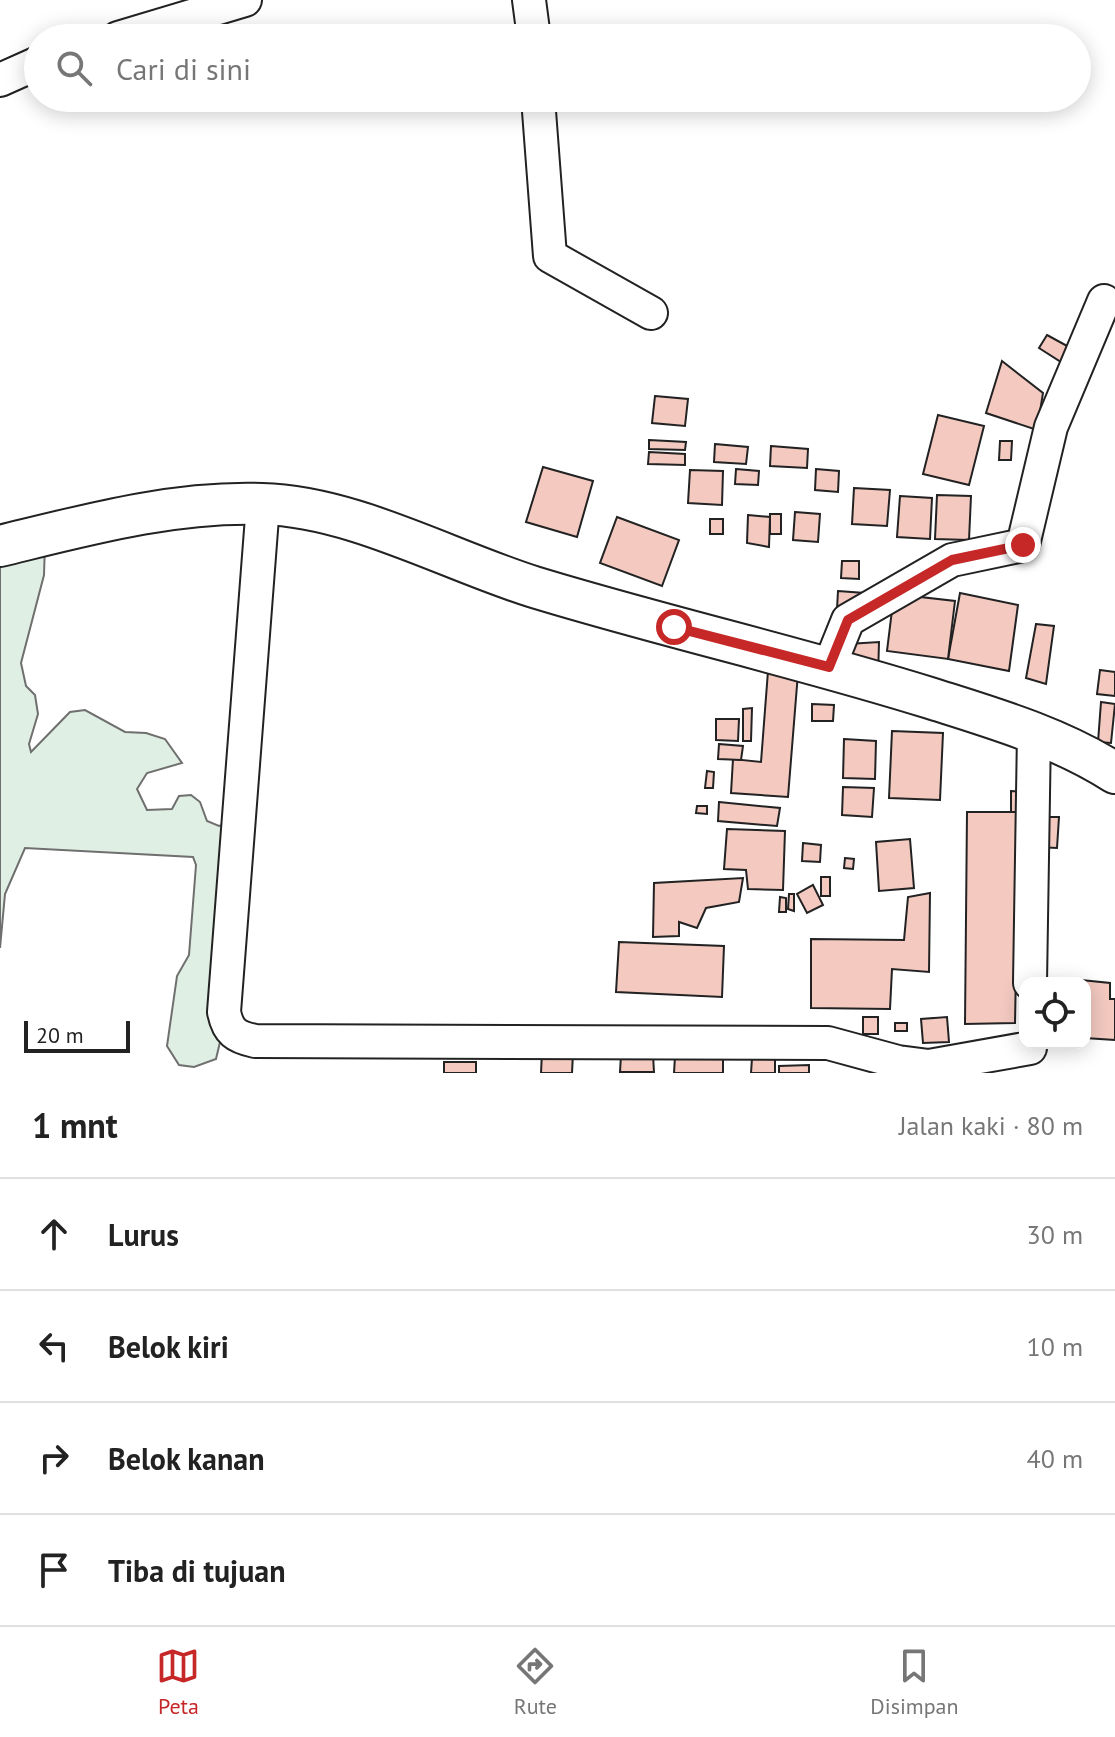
<!DOCTYPE html>
<html lang="id">
<meta charset="utf-8">
<style>
body{margin:0;font-family:"PT Sans",sans-serif;background:#f2f2f2;color:#222}
.controls{position:absolute;right:24px;bottom:24px;display:grid;overflow:hidden;border-radius:16px;box-shadow:0 4px 20px #0003}
.controls button{width:72px;height:72px;display:grid;place-items:center;padding:0;border:0;border-bottom:2px solid #e0e0e0;background:#fff;color:#222;font:40px sans-serif}
.scale{position:absolute;left:24px;bottom:20px;width:106px;box-sizing:border-box;padding-left:8px;border:4px solid #222;border-top:0;font-size:22px;line-height:28px;white-space:nowrap;color:#222;-webkit-text-stroke:6px #fff;paint-order:stroke}
.stop{position:absolute;width:24px;height:24px;margin:-18px;border:6px solid #c62828;border-radius:50%;background:#fff}
.stop.end{background:#c62828;border-color:#fff;box-shadow:0 2px 8px #0008}
.list{margin:0;padding:0;list-style:none}
h2{display:flex;justify-content:space-between;align-items:center;height:104px;margin:0;padding:0 32px;font-size:34px}
h2 small{font-size:26px;font-weight:400;color:#767676}
.list li{display:grid;grid-template-columns:52px 1fr auto;gap:24px;align-items:center;box-sizing:border-box;height:112px;padding:0 32px;border-top:2px solid #e0e0e0}
.list b{display:block;font-size:30px;white-space:nowrap}
.list em{font-size:26px;font-style:normal;color:#767676}
.icon{flex:none;width:44px;height:44px;fill:none;stroke:currentColor;stroke-width:2;stroke-linecap:round;stroke-linejoin:round}
.map{position:relative;flex:none;width:1115px;height:1073px;overflow:hidden}
.search{position:absolute;background:#fff;box-shadow:0 4px 20px #0003;left:24px;right:24px;top:24px;height:88px;display:flex;align-items:center;gap:20px;box-sizing:border-box;padding:0 28px;border-radius:44px;color:#767676;font-size:30px}
.sheet{height:552px;background:#fff}
nav{display:flex;justify-content:space-around;align-items:center;box-sizing:border-box;height:112px;border-top:2px solid #e0e0e0;background:#fff;font-size:22px;color:#767676}
nav a{display:grid;justify-items:center;gap:4px}
nav .on{color:#c62828}
.map>svg:first-child{display:block}
.green{fill:#e0efe3;stroke:#6f6f6f;stroke-width:2}
.building{fill:#f3c9c0;stroke:#222;stroke-width:2}
.lines{fill:none;stroke-linecap:round;stroke-linejoin:round}
.minor-casing{stroke:#222;stroke-width:36}
.tertiary-casing{stroke:#222;stroke-width:44}
.minor{stroke:#fff;stroke-width:32}
.tertiary{stroke:#fff;stroke-width:40}
.route{stroke:#c62828;stroke-width:10}
</style>
<div class="map">
<svg width="1115" height="1073" viewBox="0 0 1115 1073">
<rect width="100%" height="100%" fill="#fff"/>
<!-- green -->
<path class="green" d="M 45,543 L 44,575 L 21,663 L 26,686 L 35,695 L 38,714 L 29,744 L 31,752 L 70,712 L 85,710 L 125,732 L 146,733 L 165,739 L 182,763 L 147,773 L 137,789 L 147,810 L 172,809 L 179,796 L 191,795 L 200,802 L 207,821 L 219,826 L 230,823 L 220,1042 L 216,1059 L 194,1067 L 179,1065 L 167,1046 L 177,976 L 189,955 L 196,865 L 193,857 L 25,848 L 5,894 L 0,948 L 0,552 Z"/>
<!-- building -->
<g class="building">
<path d="M 1047,335 L 1069,347 L 1061,362 L 1039,348 Z"/>
<path d="M 1002,361 L 1043,393 L 1037,430 L 986,413 Z"/>
<path d="M 655,396 L 688,399 L 685,426 L 652,423 Z"/>
<path d="M 938,415 L 984,426 L 969,485 L 923,474 Z"/>
<path d="M 649,440 L 686,442 L 685,450 L 649,449 Z"/>
<path d="M 1000,441 L 1012,441 L 1011,460 L 999,460 Z"/>
<path d="M 715,444 L 748,447 L 746,464 L 714,462 Z"/>
<path d="M 771,446 L 808,449 L 807,468 L 770,466 Z"/>
<path d="M 649,452 L 685,454 L 685,465 L 648,464 Z"/>
<path d="M 543,467 L 593,481 L 577,537 L 526,522 Z"/>
<path d="M 736,469 L 759,471 L 758,485 L 735,484 Z"/>
<path d="M 816,469 L 839,471 L 838,492 L 815,490 Z"/>
<path d="M 690,470 L 723,471 L 722,505 L 688,503 Z"/>
<path d="M 854,488 L 890,490 L 887,526 L 852,524 Z"/>
<path d="M 937,495 L 971,496 L 969,540 L 935,539 Z"/>
<path d="M 900,496 L 932,498 L 930,539 L 897,537 Z"/>
<path d="M 795,512 L 820,514 L 818,542 L 793,540 Z"/>
<rect x="770" y="514" width="11" height="20"/>
<path d="M 748,515 L 770,517 L 769,547 L 747,543 Z"/>
<path d="M 617,517 L 679,540 L 662,586 L 600,563 Z"/>
<rect x="710" y="519" width="13" height="15"/>
<path d="M 842,561 L 859,561 L 859,579 L 841,578 Z"/>
<path d="M 838,591 L 878,594 L 877,612 L 837,609 Z"/>
<path d="M 960,593 L 1018,605 L 1009,671 L 948,659 Z"/>
<path d="M 894,594 L 955,601 L 948,659 L 887,651 Z"/>
<path d="M 1036,624 L 1054,626 L 1046,684 L 1026,678 Z"/>
<path d="M 879,642 L 878,678 L 845,668 L 848,644 Z"/>
<path d="M 1100,670 L 1115,672 L 1115,696 L 1097,694 Z"/>
<path d="M 768,671 L 798,673 L 788,797 L 731,793 L 733,759 L 761,762 Z"/>
<path d="M 1101,702 L 1115,704 L 1111,743 L 1098,742 Z"/>
<path d="M 812,704 L 834,705 L 833,721 L 812,721 Z"/>
<path d="M 752,708 L 751,741 L 743,741 L 743,709 Z"/>
<path d="M 716,719 L 739,719 L 738,741 L 716,740 Z"/>
<path d="M 892,731 L 943,733 L 940,800 L 889,798 Z"/>
<path d="M 844,739 L 876,741 L 875,779 L 843,778 Z"/>
<path d="M 719,744 L 743,746 L 741,760 L 718,759 Z"/>
<path d="M 707,771 L 714,772 L 713,788 L 705,788 Z"/>
<path d="M 843,787 L 874,788 L 872,817 L 842,815 Z"/>
<path d="M 1011,791 L 1026,792 L 1025,812 L 1011,812 Z"/>
<path d="M 719,802 L 780,808 L 777,826 L 718,821 Z"/>
<path d="M 697,806 L 707,806 L 707,814 L 696,813 Z"/>
<path d="M 967,812 L 1019,812 L 1015,1023 L 965,1024 Z"/>
<path d="M 1038,817 L 1059,817 L 1057,848 L 1036,847 Z"/>
<path d="M 727,829 L 785,831 L 783,890 L 748,889 L 746,870 L 724,869 Z"/>
<path d="M 910,839 L 914,888 L 879,891 L 876,842 Z"/>
<path d="M 803,843 L 821,845 L 820,862 L 802,861 Z"/>
<path d="M 845,858 L 854,859 L 853,869 L 844,868 Z"/>
<rect x="821" y="877" width="9" height="19"/>
<path d="M 743,878 L 739,902 L 706,908 L 697,928 L 679,922 L 679,936 L 653,937 L 654,883 Z"/>
<path d="M 813,885 L 823,905 L 807,913 L 797,894 Z"/>
<path d="M 930,893 L 929,972 L 892,969 L 890,1009 L 811,1008 L 811,939 L 904,940 L 908,897 Z"/>
<path d="M 789,894 L 794,894 L 794,911 L 788,909 Z"/>
<path d="M 780,897 L 786,898 L 786,912 L 779,912 Z"/>
<path d="M 619,942 L 724,946 L 722,997 L 616,992 Z"/>
<path d="M 1081,980 L 1110,983 L 1110,999 L 1115,999 L 1115,1040 L 1085,1038 L 1085,983 Z"/>
<rect x="863" y="1017" width="15" height="17"/>
<path d="M 947,1017 L 949,1042 L 923,1043 L 921,1019 Z"/>
<rect x="895" y="1023" width="12" height="8"/>
<path d="M 542,1052 L 573,1053 L 572,1073 L 541,1073 Z"/>
<path d="M 621,1055 L 653,1055 L 654,1072 L 620,1072 Z"/>
<path d="M 675,1056 L 723,1057 L 723,1073 L 674,1073 Z"/>
<path d="M 752,1058 L 775,1059 L 775,1073 L 751,1073 Z"/>
<rect x="444" y="1062" width="32" height="11"/>
<path d="M 809,1065 L 809,1073 L 779,1073 L 779,1066 Z"/>
</g>
<g class="lines">
<defs>
<g id="minor">
<path d="M 529,0 L 534,38"/>
<path d="M 118,38 L 245,0"/>
<path d="M 0,80 L 38,63"/>
<path d="M 538,98 L 550,256 L 651,313"/>
<path d="M 263,504 L 224,1012 C 228,1032 236,1037 255,1041 L 828,1043 L 898,1062 L 929,1066 L 1030,1048"/>
<path d="M 829,667 L 848,620 L 952,560 L 1023,545 L 1051,427 L 1104,301"/>
<path d="M 1030,983 L 1034,732"/>
</g>
<path id="tertiary" d="M 0,546 C 86,525 173,501 262,504 C 352,506 448,560 534,587 C 665,627 799,657 930,698 C 993,718 1059,737 1115,773"/>
</defs>
<!-- minor casing -->
<use href="#minor" class="minor-casing"/>
<!-- tertiary casing -->
<use href="#tertiary" class="tertiary-casing"/>
<!-- minor -->
<use href="#minor" class="minor"/>
<!-- tertiary -->
<use href="#tertiary" class="tertiary"/>
</g>
<g class="lines">
<!-- route -->
<path class="route" d="M 674,627 L 829,667 L 848,620 L 952,560 L 1023,545"/>
</g>
</svg>
<div class="controls">
<button><svg class="icon" aria-label="locate" viewBox="0 0 24 24"><circle cx="12" cy="12" r="6"/><path d="M12 2v4M12 18v4M2 12h4M18 12h4"/></svg></button>
</div>
<div class="scale">20 m</div>
<div class="stop" style="left:674px;top:627px"></div>
<div class="stop end" style="left:1023px;top:545px"></div>
<div class="search"><svg class="icon" aria-label="search" viewBox="0 0 24 24"><circle cx="10" cy="10" r="6"/><path d="M15 15l6 6"/></svg>Cari di sini</div>
</div>
<section class="sheet">
<h2>1 mnt<small>Jalan kaki · 80 m</small></h2>
<ul class="list">
<li><svg class="icon" aria-label="ahead" viewBox="0 0 24 24"><path d="M12 20V5M6 11l6-6 6 6"/></svg><div><b>Lurus</b></div><em>30 m</em></li>
<li><svg class="icon" aria-label="left" viewBox="0 0 24 24"><path d="M17 20v-9H6M10 6l-5 5 5 5"/></svg><div><b>Belok kiri</b></div><em>10 m</em></li>
<li><svg class="icon" aria-label="right" viewBox="0 0 24 24"><path d="M7 20v-9h11M14 6l5 5-5 5"/></svg><div><b>Belok kanan</b></div><em>40 m</em></li>
<li><svg class="icon" aria-label="arrive" viewBox="0 0 24 24"><path d="M6 21V4h12l-3 4 3 4H6"/></svg><div><b>Tiba di tujuan</b></div></li>
</ul>
</section>
<nav>
<a class="on"><svg class="icon" aria-label="map" viewBox="0 0 24 24"><path d="M3 6l6-2 6 2 6-2v14l-6 2-6-2-6 2zM9 4v14M15 6v14"/></svg>Peta</a>
<a><svg class="icon" aria-label="directions" viewBox="0 0 24 24"><path d="M12 3l9 9-9 9-9-9zM9 14v-3h6M13 9l2 2-2 2"/></svg>Rute</a>
<a><svg class="icon" aria-label="saved" viewBox="0 0 24 24"><path d="M7 4h10v16l-5-4-5 4z"/></svg>Disimpan</a>
</nav>
